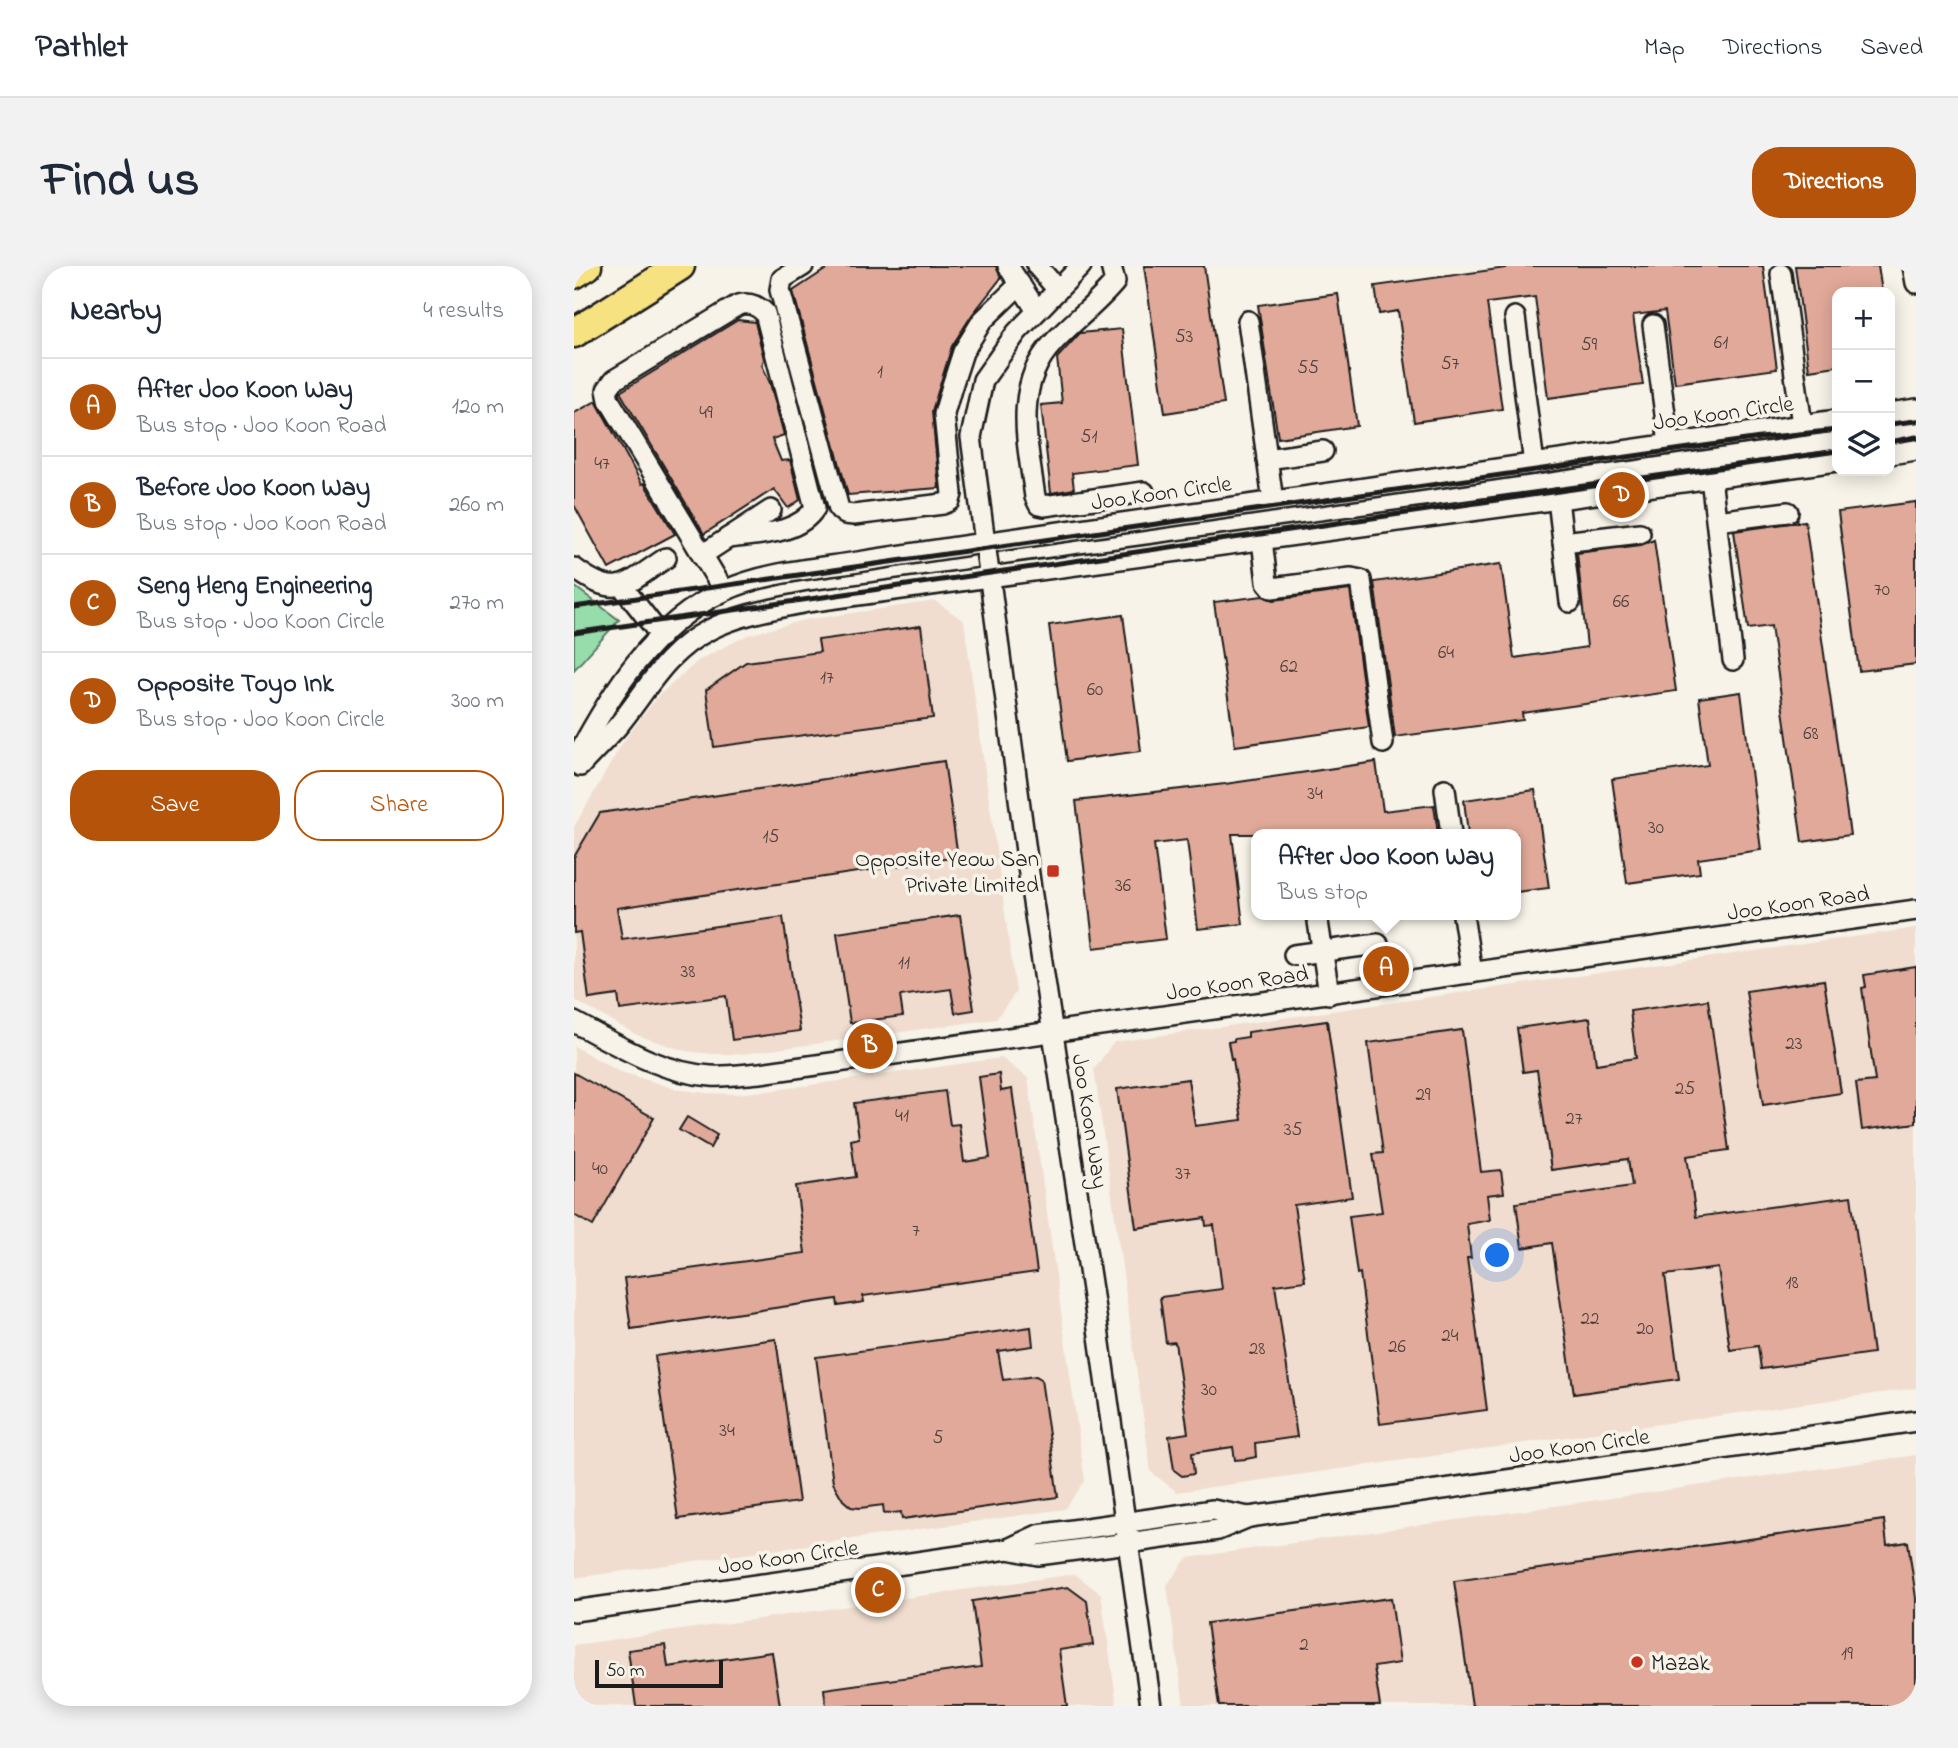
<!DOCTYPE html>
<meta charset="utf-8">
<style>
body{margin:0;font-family:"Indie Flower",sans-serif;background:#f2f2f3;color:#1f2937}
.controls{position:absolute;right:21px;top:21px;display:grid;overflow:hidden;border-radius:14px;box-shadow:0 4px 18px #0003}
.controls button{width:63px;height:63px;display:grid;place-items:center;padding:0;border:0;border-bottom:2px solid #e0e1e3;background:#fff;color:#1f2937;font:35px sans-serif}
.scale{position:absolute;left:21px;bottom:18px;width:128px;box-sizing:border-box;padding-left:7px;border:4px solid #1c1c1c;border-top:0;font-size:19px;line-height:24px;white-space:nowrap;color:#1c1c1c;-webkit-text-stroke:5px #f7f3e8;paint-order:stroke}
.you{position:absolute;left:924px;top:990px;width:24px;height:24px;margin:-18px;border:5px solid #fff;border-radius:50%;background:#1a73e8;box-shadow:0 0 0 10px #1a73e833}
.badge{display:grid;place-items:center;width:46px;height:46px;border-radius:50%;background:#b45309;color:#fff;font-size:23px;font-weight:700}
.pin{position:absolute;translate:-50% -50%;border:4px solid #fff;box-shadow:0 2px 7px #0006}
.popup{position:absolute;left:677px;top:563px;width:270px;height:91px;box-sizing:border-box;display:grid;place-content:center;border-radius:14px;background:#fff;filter:drop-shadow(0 2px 5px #0005);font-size:23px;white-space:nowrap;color:#747a83}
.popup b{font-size:26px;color:#1f2937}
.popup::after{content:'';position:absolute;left:50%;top:100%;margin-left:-14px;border:14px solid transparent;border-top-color:#fff}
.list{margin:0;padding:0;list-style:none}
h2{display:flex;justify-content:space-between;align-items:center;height:91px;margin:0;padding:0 28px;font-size:30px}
h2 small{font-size:23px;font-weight:400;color:#747a83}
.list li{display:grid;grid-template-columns:46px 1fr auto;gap:21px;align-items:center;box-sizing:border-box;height:98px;padding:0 28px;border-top:2px solid #e0e1e3}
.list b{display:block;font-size:26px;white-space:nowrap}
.list p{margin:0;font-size:23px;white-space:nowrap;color:#747a83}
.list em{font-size:23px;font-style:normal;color:#747a83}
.actions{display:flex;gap:14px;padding:21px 28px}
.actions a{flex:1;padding:16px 0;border:2px solid #b45309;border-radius:28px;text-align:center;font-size:24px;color:#b45309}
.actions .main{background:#b45309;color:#fff}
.icon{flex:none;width:38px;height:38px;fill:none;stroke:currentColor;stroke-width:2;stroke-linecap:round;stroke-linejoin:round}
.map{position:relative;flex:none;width:1342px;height:1440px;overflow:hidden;border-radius:28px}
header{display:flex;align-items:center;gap:42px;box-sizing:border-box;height:98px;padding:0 35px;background:#fff;border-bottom:2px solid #e0e1e3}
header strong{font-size:33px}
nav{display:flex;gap:38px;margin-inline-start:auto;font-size:24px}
.intro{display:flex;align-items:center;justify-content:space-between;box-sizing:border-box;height:168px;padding:0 42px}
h1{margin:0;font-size:49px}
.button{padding:18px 32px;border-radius:28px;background:#b45309;color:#fff;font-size:24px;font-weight:700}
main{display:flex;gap:42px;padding:0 42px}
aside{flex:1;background:#fff;border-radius:28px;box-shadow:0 4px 18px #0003}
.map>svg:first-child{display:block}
.built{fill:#f0ddd0}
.green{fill:#96ddab;stroke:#597c64;stroke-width:2}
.building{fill:#e1a999;stroke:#1c1c1c;stroke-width:2}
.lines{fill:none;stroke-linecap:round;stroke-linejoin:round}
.minor-casing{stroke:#1c1c1c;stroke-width:24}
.highway-casing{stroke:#1c1c1c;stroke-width:33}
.minor{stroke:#f7f3e8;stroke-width:19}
.highway{stroke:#f7e281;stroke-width:28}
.rail{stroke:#1c1c1c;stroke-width:5}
.poi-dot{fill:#c8321e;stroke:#f7f3e8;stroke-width:2.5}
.labels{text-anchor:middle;stroke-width:7;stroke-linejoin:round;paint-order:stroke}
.number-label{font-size:19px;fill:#4d3f3b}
.street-label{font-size:23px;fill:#1c1c1c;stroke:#f7f3e8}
.poi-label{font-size:23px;fill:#1c1c1c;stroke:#f7f3e8;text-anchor:end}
</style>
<header>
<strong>Pathlet</strong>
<nav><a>Map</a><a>Directions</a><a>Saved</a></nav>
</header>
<div class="intro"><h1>Find us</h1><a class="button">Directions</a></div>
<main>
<aside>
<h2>Nearby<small>4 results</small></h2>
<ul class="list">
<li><span class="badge">A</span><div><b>After Joo Koon Way</b><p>Bus stop · Joo Koon Road</p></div><em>120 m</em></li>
<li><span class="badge">B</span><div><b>Before Joo Koon Way</b><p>Bus stop · Joo Koon Road</p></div><em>260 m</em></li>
<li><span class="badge">C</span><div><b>Seng Heng Engineering</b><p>Bus stop · Joo Koon Circle</p></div><em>270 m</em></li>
<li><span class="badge">D</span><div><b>Opposite Toyo Ink</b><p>Bus stop · Joo Koon Circle</p></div><em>300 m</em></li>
</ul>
<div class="actions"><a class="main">Save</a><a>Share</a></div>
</aside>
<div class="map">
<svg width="1342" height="1440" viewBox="0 0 1342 1440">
<rect width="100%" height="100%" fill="#f7f3e8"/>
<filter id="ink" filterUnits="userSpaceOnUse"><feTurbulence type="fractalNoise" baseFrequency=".0143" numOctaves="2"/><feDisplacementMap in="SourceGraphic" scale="14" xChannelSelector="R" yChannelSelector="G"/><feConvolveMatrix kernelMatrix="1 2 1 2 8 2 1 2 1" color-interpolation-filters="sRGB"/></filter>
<g filter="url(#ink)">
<!-- built -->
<g class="built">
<path d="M 361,335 L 390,355 L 442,726 L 422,753 L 168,788 L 138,788 L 111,785 L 63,769 L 0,734 L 0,561 L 49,476 L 84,430 L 125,394 L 174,369 L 230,354 Z"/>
<path d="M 1342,662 L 1342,1122 L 603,1226 L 577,1206 L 520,803 L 540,776 Z"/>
<path d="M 0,780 L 44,805 L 102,823 L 131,827 L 162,828 L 201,824 L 427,792 L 454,812 L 511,1215 L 491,1243 L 0,1312 Z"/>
<path d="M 1342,1189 L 1342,1440 L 610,1440 L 593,1319 L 613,1292 Z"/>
<path d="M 501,1308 L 527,1328 L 543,1440 L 0,1440 L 0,1379 Z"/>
</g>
<!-- green -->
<path class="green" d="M 0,320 L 45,354 L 0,404 Z"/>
<!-- building -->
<g class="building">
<path d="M 257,0 L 422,0 L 427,12 L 398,49 L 378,80 L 358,145 L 365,222 L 274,229 L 219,25 Z"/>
<path d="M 570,0 L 630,0 L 650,138 L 591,147 Z"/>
<path d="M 931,0 L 1189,0 L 1203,103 L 1101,117 L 1091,45 L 1059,49 L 1069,119 L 974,132 L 961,31 L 913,37 L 928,143 L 840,156 L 824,45 L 805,48 L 801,20 L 932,2 Z"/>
<path d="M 1221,0 L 1304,0 L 1308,26 L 1263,26 L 1263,100 L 1235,104 Z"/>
<path d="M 764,28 L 783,160 L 704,172 L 684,39 Z"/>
<path d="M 164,54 L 181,56 L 190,93 L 188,99 L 196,117 L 210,169 L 198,173 L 207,195 L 216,194 L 226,234 L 214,242 L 200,223 L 130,268 L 46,126 Z"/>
<path d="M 548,63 L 564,199 L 498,207 L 500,223 L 477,227 L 467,139 L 488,137 L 483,92 L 506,67 Z"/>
<path d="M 22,135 L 68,218 L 70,217 L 101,268 L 35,303 L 0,239 L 0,147 Z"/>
<path d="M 1342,236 L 1342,398 L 1285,405 L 1264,246 Z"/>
<path d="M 1231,255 L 1276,569 L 1228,576 L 1197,360 L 1174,363 L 1160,265 Z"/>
<path d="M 1080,274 L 1102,425 L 948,447 L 949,454 L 821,471 L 800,316 L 927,298 L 940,392 L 1013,381 L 1003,287 L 1067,279 Z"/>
<path d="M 776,324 L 795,461 L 661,480 L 640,336 L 689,330 L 700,334 Z"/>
<path d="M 549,349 L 567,485 L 493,495 L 475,359 Z"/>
<path d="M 347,360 L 359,452 L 140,481 L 132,424 L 172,396 L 246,386 L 244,374 Z"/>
<path d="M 1167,426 L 1187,584 L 1124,593 L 1126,607 L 1053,617 L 1038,513 L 1134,499 L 1125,432 Z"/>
<path d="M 370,495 L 384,591 L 43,642 L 48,673 L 209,651 L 226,765 L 158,774 L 152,730 L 46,744 L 44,729 L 15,733 L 6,666 L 0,667 L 0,591 L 26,547 Z"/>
<path d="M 802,496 L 809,545 L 860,539 L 864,568 L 658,568 L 669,658 L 624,663 L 613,574 L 580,578 L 592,673 L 520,682 L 502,535 L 651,518 Z"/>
<path d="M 961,524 L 975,622 L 942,626 L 942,568 L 894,568 L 890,534 Z"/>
<path d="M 386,649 L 400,744 L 381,747 L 377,723 L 326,730 L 329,750 L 276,757 L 263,667 Z"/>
<path d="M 1342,701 L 1342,857 L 1288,864 L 1282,817 L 1301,815 L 1288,722 L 1292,721 L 1290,709 Z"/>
<path d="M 1250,714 L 1267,827 L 1189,839 L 1172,725 Z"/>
<path d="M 1134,734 L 1155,884 L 1113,890 L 1122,951 L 1277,930 L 1299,1087 L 1187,1103 L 1184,1080 L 1156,1084 L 1144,1002 L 1091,1009 L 1105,1113 L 1000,1128 L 978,977 L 948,982 L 942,937 L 1058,920 L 1054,893 L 977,904 L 963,804 L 949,806 L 943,762 L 1016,752 L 1022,798 L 1062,792 L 1056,745 Z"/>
<path d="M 753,755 L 778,931 L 720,939 L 731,1015 L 701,1019 L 723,1171 L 681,1177 L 682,1191 L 672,1193 L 661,1194 L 659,1181 L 618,1187 L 620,1208 L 608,1210 L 600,1204 L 595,1170 L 614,1167 L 601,1076 L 592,1077 L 586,1031 L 648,1023 L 640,959 L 632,960 L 631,952 L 562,962 L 543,823 L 614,813 L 621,860 L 668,854 L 659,793 L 657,793 L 654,776 L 660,775 L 660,773 L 674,771 L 674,766 Z"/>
<path d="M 888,764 L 907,906 L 927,904 L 930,927 L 913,929 L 916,954 L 893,958 L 897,992 L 893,992 L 913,1144 L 806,1158 L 786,1007 L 783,1008 L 775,950 L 808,946 L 799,888 L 809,887 L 794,777 Z"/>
<path d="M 0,807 L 80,852 L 19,960 L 0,949 Z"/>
<path d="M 425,808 L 427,825 L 438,823 L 463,1006 L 289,1030 L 290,1036 L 264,1040 L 263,1033 L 57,1063 L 50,1012 L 231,987 L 222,920 L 282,911 L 277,874 L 285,872 L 280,837 L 371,825 L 376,859 L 385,858 L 390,896 L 416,892 L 405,811 Z"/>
<path d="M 113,851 L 143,869 L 136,882 L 105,864 Z"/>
<path d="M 457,1061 L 459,1080 L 424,1085 L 429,1114 L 462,1110 L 467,1113 L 484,1231 L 328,1253 L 327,1246 L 310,1248 L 309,1239 L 286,1242 L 277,1241 L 269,1234 L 259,1217 L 242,1091 Z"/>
<path d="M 202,1073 L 225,1236 L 104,1253 L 81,1090 Z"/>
<path d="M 1310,1254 L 1313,1279 L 1334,1276 L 1342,1332 L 1342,1440 L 898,1440 L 880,1315 Z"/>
<path d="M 494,1321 L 513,1335 L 519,1379 L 485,1384 L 493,1440 L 252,1440 L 250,1423 L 407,1401 L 398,1335 Z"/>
<path d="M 817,1332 L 826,1397 L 800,1401 L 806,1440 L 645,1440 L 633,1357 Z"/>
<path d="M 91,1379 L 94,1401 L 198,1386 L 206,1440 L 62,1440 L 54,1384 Z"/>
</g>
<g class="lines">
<defs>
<g id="minor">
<path d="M 229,0 L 208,13 L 206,24 L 265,243 L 271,248 L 280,249 L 369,238 L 376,235 L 378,228 L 370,148 L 378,120 L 389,86 L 408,55 L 446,18"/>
<path d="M 434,0 L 463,45"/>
<path d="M 463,0 L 484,24"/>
<path d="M 507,0 L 443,66 L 409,114 L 397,171 L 457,623 L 524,1063 L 577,1440"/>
<path d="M 537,0 L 541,16 C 522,39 498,56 479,77 C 438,120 454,179 461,231 L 465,239 L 470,240 L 570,226"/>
<path d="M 1339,0 L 1342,17"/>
<path d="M 1207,8 L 1228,159"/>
<path d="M 941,51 L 960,198"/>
<path d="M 674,55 L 699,235"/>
<path d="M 1079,59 L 1095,178"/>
<path d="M 1316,147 L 1342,143"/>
<path d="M 1316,188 L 1342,184"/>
<path d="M 693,193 L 749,185"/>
<path d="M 1137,212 L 1159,394"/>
<path d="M 984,233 L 996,336"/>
<path d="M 1143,255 L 1214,246"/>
<path d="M 688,274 L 693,316 L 698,322 L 777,312 L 787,314 L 809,477"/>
<path d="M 989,276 L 1066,267"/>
<path d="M 128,289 L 197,244"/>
<path d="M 0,302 C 44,335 52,318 92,292"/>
<path d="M 48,320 L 87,370"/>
<path d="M 150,325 L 35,134 L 33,124 L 40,114 L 164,39 C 175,36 183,39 191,47 L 241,242 C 224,269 183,268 154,272"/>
<path d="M 0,496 C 36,428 78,358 150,325 C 192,306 239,303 284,296 C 353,285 423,275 493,265 C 750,228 1006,191 1263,154"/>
<path d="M 6,500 C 18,487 31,474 43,461 C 73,425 90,387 135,364 C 166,348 200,343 233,336 L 1263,195"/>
<path d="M 871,523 L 877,568"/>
<path d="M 743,649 L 755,728"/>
<path d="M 889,649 L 898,707"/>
<path d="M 720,689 L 804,678"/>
<path d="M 0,756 C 43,779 87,807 137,810 C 153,811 170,808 186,807 L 1342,644"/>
<path d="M 434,1283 L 464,1289 L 554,1277 L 644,1264 L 675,1251 L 1342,1155"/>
<path d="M 0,1345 L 434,1283 L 464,1269 L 639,1244 L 675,1251"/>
</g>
<g id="highway">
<path d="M 0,8 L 13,0"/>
<path d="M 0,67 L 106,0"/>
</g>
</defs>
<!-- minor casing -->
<use href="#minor" class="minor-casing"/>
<!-- highway casing -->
<use href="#highway" class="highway-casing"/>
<!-- minor -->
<use href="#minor" class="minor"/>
<!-- highway -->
<use href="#highway" class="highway"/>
<!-- rail -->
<g class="rail">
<path d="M 1316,158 L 1342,155"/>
<path d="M 1316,176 L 1342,171"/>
<path d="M 0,341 L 1186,172 L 1263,164"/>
<path d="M 0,367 L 1263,185"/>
</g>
</g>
</g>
<!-- markers -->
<g class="poi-dot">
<rect x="472" y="598" width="14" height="14" rx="3.5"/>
<circle cx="1063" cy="1396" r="7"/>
</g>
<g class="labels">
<!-- number labels -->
<g class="number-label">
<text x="610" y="76">53</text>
<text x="1147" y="82">61</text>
<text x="1015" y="84">59</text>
<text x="876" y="103">57</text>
<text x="734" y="107">55</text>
<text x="306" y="111">1</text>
<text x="132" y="152">49</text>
<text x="515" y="176">51</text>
<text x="28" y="203">47</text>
<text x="1308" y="329">70</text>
<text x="1047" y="341">66</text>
<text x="872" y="392">64</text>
<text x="715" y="406">62</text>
<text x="253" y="417">17</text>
<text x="521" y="429">60</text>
<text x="1237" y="473">68</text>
<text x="741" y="533">34</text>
<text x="1082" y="567">30</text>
<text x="197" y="576">15</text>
<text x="549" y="625">36</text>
<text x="330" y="702">11</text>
<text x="114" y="711">38</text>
<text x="1220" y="783">23</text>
<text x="1111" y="828">25</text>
<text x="849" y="834">29</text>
<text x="328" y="855">41</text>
<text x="1000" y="858">27</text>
<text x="719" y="869">35</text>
<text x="26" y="908">40</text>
<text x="609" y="913">37</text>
<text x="342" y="970">7</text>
<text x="1218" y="1022">18</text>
<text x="1016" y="1058">22</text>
<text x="1071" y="1068">20</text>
<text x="876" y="1075">24</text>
<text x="823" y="1086">26</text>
<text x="683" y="1088">28</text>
<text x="635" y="1129">30</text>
<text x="153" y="1170">34</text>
<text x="364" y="1177">5</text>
<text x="730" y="1384">2</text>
<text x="1273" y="1393">19</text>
</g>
<!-- street labels -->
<g class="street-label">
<text transform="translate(1149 146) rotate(-8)" y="8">Joo Koon Circle</text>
<text transform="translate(587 226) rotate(-8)" y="8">Joo Koon Circle</text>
<text transform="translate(1224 636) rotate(-8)" y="8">Joo Koon Road</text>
<text transform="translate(663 716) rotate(-8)" y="8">Joo Koon Road</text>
<text transform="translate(517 855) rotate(81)" y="8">Joo Koon Way</text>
<text transform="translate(1005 1179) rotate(-8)" y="8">Joo Koon Circle</text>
<text transform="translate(214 1290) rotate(-8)" y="8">Joo Koon Circle</text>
</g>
<!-- poi labels -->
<g class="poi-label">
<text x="465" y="600">Opposite Yeow San<tspan x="465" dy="26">Private Limited</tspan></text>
<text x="1077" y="1404" text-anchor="start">Mazak</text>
</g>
</g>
</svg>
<div class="controls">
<button>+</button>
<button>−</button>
<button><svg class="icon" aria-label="layers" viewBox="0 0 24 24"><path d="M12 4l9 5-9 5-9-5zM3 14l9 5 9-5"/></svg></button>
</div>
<div class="scale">50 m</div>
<div class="you"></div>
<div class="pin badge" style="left:812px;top:703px">A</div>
<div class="popup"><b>After Joo Koon Way</b>Bus stop</div>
<div class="pin badge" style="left:296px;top:780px">B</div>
<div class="pin badge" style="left:304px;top:1324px">C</div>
<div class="pin badge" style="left:1048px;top:229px">D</div>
</div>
</main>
